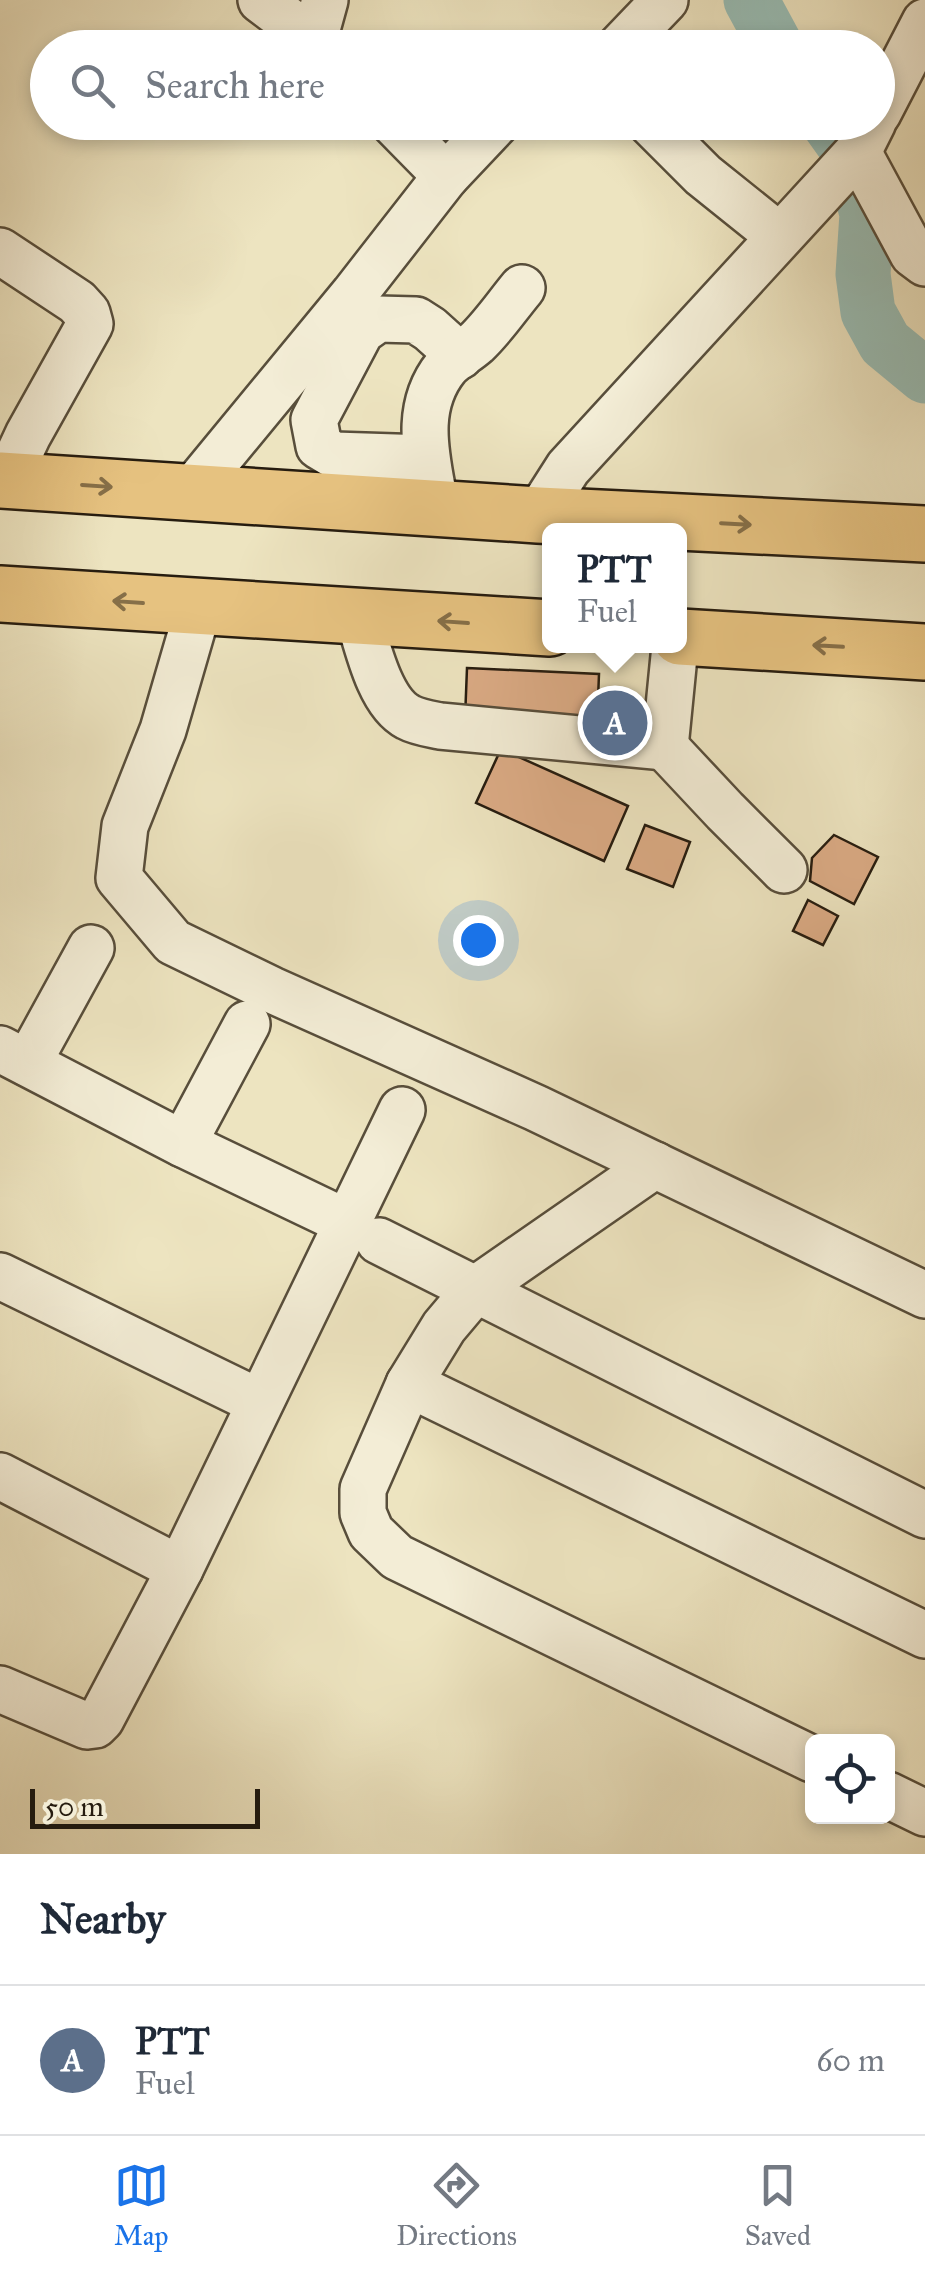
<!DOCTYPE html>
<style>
body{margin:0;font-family:"IM FELL Great Primer",serif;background:#f6f6f7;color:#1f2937}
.controls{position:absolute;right:30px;bottom:30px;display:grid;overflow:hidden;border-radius:15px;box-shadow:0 5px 15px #0003}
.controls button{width:90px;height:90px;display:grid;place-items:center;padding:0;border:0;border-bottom:2px solid #e0e1e3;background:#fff;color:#1f2937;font:50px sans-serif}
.scale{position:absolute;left:30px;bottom:25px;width:230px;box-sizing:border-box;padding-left:10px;border:5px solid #261c0f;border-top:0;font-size:28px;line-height:35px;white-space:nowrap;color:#261c0f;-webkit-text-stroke:8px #f3edd6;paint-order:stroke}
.you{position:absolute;left:478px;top:940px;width:35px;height:35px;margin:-25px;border:8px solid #fff;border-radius:50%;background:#1a73e8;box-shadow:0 0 0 15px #1a73e833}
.badge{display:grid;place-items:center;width:65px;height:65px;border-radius:50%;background:#1a73e8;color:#fff;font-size:32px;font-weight:700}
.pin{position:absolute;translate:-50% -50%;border:5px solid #fff;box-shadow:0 2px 10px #0006}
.popup{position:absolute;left:542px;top:523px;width:145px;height:130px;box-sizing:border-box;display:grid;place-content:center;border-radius:15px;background:#fff;filter:drop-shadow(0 2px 8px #0005);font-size:32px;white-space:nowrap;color:#747a83}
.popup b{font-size:38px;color:#1f2937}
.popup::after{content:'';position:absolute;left:50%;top:100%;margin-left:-20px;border:20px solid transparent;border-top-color:#fff}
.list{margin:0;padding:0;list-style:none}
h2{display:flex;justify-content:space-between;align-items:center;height:130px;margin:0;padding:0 40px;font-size:42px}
h2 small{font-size:32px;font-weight:400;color:#747a83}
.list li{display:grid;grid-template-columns:65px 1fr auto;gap:30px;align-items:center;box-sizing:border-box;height:150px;padding:0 40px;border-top:2px solid #e0e1e3}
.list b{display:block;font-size:38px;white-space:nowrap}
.list p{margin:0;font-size:32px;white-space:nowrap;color:#747a83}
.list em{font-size:32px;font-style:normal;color:#747a83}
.icon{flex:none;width:55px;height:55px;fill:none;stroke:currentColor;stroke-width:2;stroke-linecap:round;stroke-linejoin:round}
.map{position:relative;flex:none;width:925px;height:1854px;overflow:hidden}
.search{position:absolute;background:#fff;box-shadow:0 5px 15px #0003;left:30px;right:30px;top:30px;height:110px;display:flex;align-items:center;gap:25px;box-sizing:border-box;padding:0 35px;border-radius:55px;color:#747a83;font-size:38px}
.sheet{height:280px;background:#fff}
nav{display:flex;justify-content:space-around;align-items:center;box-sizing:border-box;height:140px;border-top:2px solid #e0e1e3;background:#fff;font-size:28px;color:#747a83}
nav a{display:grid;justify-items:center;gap:5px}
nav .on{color:#1a73e8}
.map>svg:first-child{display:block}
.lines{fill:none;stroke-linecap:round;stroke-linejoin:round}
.river{stroke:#99beb6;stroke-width:55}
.building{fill:#daaa84;stroke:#261c0f;stroke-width:2.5}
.minor-casing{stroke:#584e3b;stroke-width:50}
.major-casing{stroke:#261c0f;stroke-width:60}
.minor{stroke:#f3edd6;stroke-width:45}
.major{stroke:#e6c280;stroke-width:55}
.oneway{stroke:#866f48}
</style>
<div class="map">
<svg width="925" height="1854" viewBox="0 0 925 1854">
<rect width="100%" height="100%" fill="#ede4c0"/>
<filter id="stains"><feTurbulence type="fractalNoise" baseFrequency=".002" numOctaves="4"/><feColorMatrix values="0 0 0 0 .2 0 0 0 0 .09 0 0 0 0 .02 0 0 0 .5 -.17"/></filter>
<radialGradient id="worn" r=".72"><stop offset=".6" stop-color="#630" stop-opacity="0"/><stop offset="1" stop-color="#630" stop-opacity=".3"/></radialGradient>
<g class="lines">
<!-- river -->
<g class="river">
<path d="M 751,0 L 777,48"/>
<path d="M 828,122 L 843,143"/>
<path d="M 857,175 L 867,214 L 863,274 L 868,312 L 885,343 L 925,376"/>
</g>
</g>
<!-- building -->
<g class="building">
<path d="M 467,668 L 599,674 L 597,725 L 465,719 Z"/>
<path d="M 501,749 L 628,806 L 604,861 L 476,803 Z"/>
<path d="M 645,825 L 690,842 L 673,887 L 627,869 Z"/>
<path d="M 834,835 L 878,857 L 854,904 L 810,881 L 812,858 Z"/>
<path d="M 808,900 L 838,916 L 823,945 L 793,931 Z"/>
</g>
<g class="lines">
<defs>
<g id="minor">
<path d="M 261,0 L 314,40 L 320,48"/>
<path d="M 314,40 L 325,0"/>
<path d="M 619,48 L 665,0"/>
<path d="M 878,113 L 925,22"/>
<path d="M 650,122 L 703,175 L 779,236"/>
<path d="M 858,152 L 913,254 L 925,263"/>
<path d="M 446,176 L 497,122"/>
<path d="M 0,251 L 77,302 L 87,313 L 90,324 L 28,435 L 7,480"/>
<path d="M 426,458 L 334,455 L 319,446 L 314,420 L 361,331 L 378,319 L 416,320 L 430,329 L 460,356"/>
<path d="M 432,487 C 424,445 417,403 446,367 C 454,358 467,351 476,343 C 493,327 507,306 522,288"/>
<path d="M 190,493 L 354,294 L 446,176 L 393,122"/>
<path d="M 538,515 L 568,468 L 858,152 L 873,122"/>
<path d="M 199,606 L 163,730 L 125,826 L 119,878 L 173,942 L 272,990 L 536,1108 L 925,1295"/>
<path d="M 358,615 C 367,644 379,702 408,717 C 417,722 430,724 440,726 L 665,747 L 675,646"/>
<path d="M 665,747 L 725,811 L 784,870"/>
<path d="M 0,1049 L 183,1144 L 348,1223"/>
<path d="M 28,1063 L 91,948"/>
<path d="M 183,1144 L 247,1024"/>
<path d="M 655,1165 L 476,1289 L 444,1327 L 409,1384 L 363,1489 L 363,1513 L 371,1532 L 397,1557 L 812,1759"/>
<path d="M 379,1241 L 925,1515"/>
<path d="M 0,1276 L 259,1402"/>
<path d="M 409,1384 L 925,1635"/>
<path d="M 0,1476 L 180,1569"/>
<path d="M 0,1689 L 87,1726 L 95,1725 L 101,1719 L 180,1569 L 402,1110"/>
<path d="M 888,1795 L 925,1813"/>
</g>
<g id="major">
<path d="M 0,480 L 538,515 L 925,534"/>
<path d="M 0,594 L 550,628"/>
<path d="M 680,637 L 925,652"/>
</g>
</defs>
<!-- minor casing -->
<use href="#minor" class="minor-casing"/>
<!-- major casing -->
<use href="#major" class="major-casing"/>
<!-- minor -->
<use href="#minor" class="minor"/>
<!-- major -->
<use href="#major" class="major"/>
</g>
<!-- one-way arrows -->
<defs><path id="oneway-shaft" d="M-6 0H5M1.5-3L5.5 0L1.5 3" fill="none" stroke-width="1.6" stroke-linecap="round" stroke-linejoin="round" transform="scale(2.5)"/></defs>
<g class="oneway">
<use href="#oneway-shaft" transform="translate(97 486) rotate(4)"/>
<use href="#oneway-shaft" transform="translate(736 524) rotate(3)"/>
<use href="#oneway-shaft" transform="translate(128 602) rotate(-176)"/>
<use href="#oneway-shaft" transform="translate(453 622) rotate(-176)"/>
<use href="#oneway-shaft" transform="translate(828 646) rotate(-177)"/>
</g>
<rect width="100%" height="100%" filter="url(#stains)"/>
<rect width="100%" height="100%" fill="url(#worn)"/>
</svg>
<div class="controls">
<button><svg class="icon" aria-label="locate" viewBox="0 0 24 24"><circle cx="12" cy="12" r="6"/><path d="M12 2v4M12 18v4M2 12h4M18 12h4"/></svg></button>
</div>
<div class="scale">50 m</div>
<div class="you"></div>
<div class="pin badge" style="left:615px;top:723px;background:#5c6f8a">A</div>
<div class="popup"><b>PTT</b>Fuel</div>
<div class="search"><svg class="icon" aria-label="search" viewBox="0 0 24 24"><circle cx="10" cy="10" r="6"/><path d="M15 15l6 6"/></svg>Search here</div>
</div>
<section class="sheet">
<h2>Nearby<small></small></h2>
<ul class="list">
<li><span class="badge" style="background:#5c6f8a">A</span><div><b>PTT</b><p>Fuel</p></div><em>60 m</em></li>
</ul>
</section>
<nav>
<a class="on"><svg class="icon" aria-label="map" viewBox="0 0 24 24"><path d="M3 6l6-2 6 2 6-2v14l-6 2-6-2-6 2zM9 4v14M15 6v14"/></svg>Map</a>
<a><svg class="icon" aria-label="directions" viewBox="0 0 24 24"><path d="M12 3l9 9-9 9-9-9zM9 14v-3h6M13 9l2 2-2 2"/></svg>Directions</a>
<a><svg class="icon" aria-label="saved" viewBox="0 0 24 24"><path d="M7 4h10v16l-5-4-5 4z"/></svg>Saved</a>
</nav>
